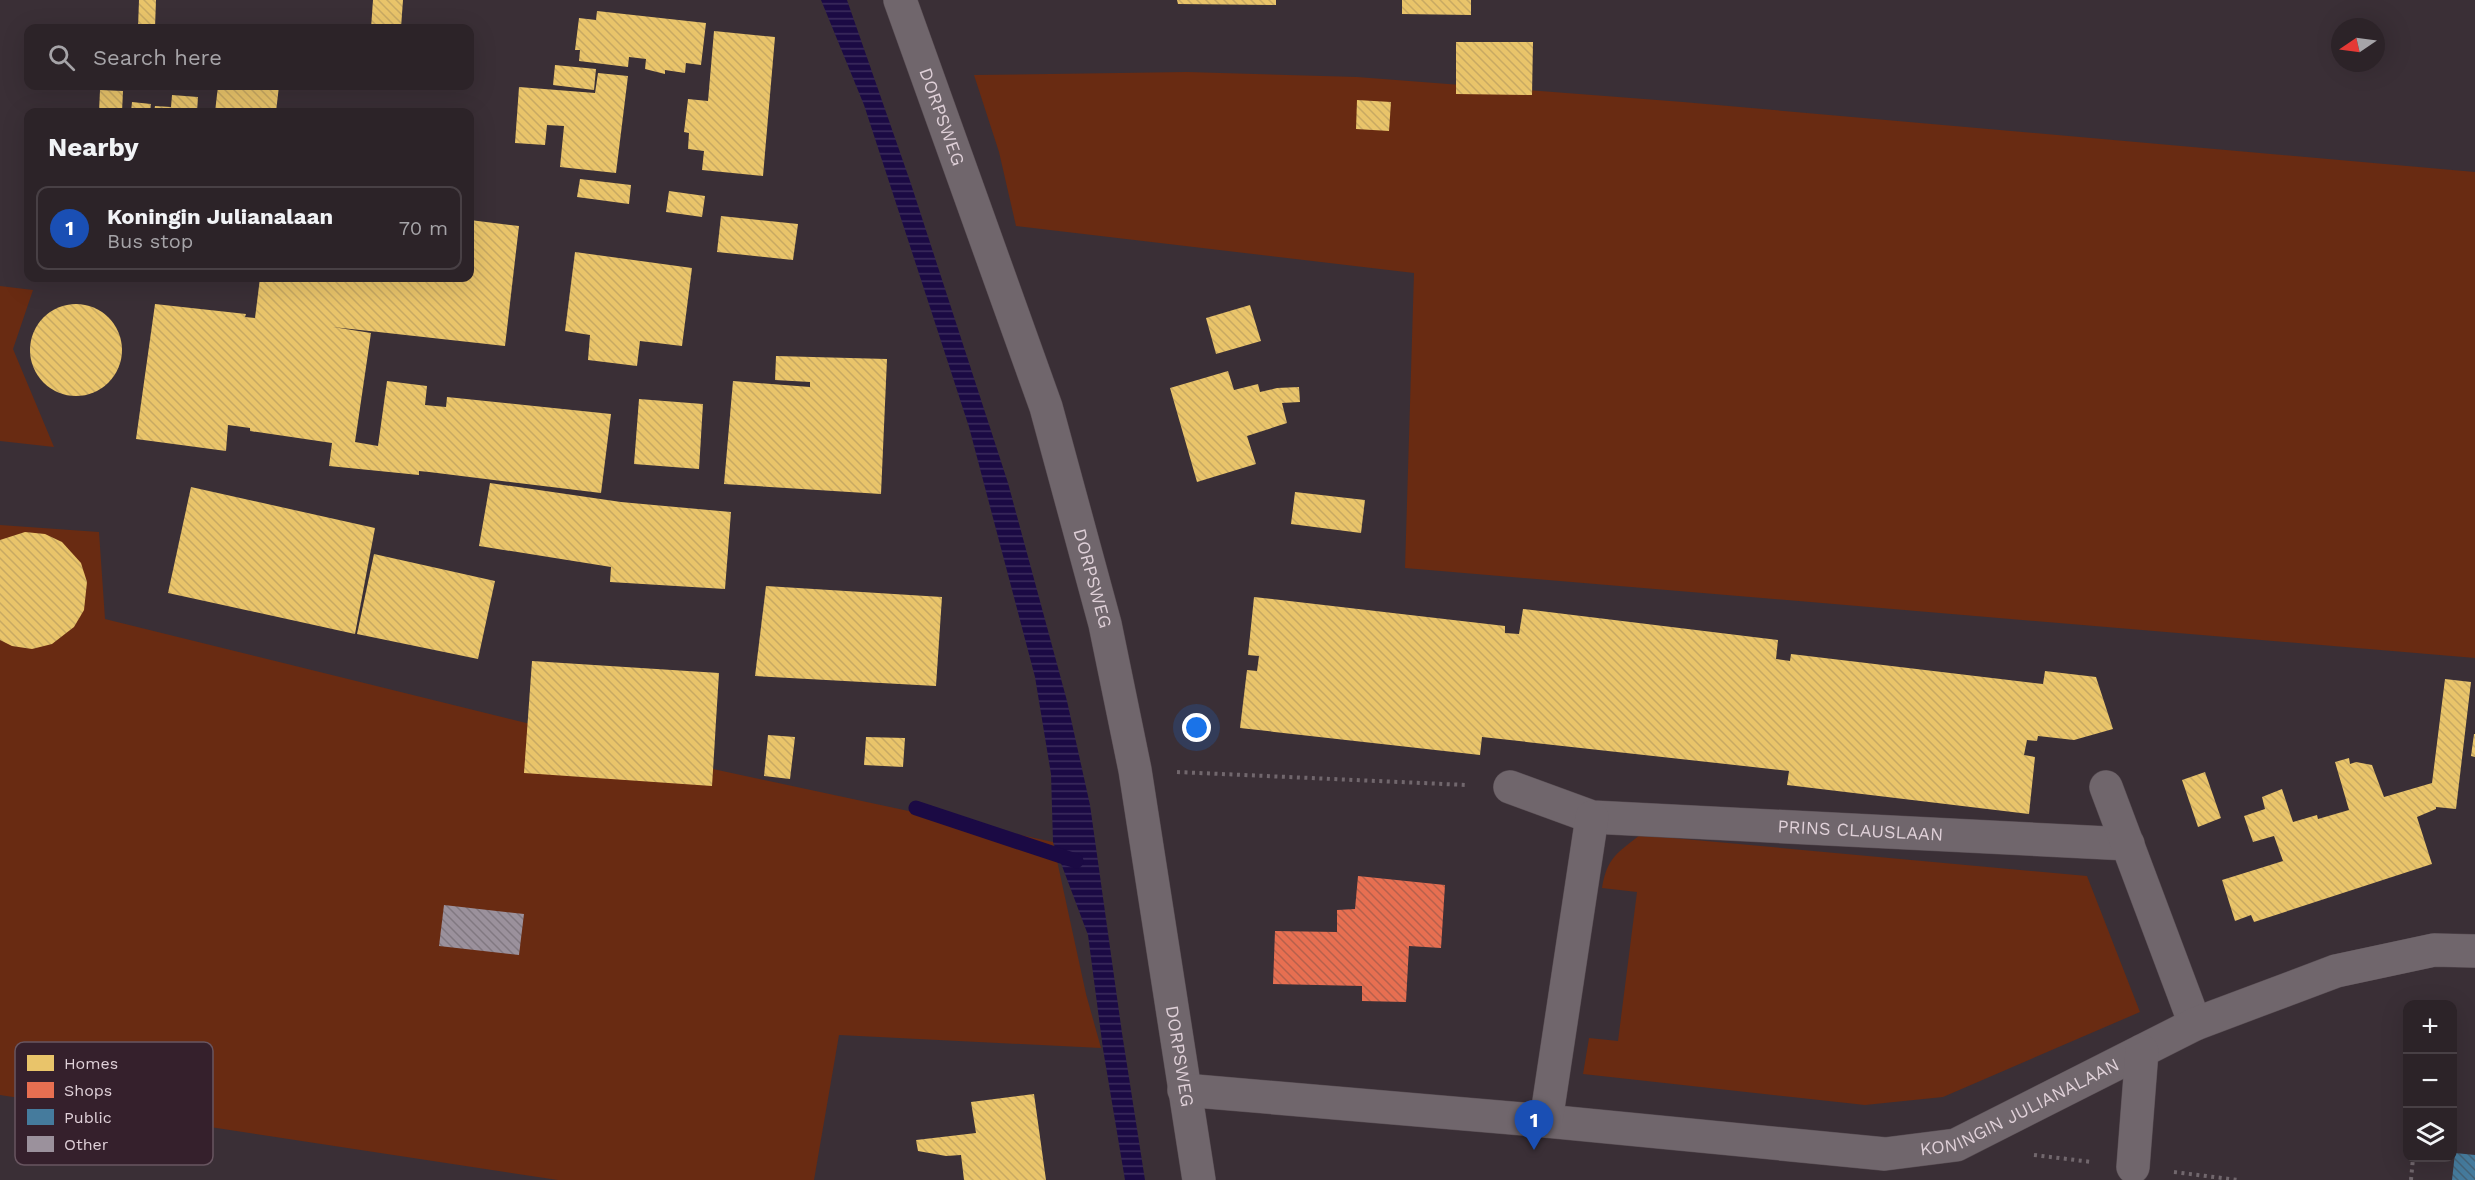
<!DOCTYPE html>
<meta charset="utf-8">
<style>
body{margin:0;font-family:"Work Sans",sans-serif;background:#382f34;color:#f1f3f6}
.controls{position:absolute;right:18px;bottom:18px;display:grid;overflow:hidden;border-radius:12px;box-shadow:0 6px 24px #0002}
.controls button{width:54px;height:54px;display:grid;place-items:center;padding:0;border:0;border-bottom:2px solid #484045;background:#2c2328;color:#f1f3f6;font:30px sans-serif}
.compass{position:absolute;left:2331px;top:18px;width:54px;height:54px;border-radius:50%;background:#2c2328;box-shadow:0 6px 24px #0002;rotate:257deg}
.you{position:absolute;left:1197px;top:728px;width:21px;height:21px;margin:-15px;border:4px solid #fff;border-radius:50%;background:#1a73e8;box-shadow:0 0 0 9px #1a73e833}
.badge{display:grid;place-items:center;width:39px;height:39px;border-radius:50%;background:#bca0f2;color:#fff;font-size:20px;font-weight:700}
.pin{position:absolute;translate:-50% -50px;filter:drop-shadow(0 2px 3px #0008)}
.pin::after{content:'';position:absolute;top:32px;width:21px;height:18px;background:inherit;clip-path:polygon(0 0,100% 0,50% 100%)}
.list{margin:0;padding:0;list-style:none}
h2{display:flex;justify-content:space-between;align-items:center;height:78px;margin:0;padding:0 24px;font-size:26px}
h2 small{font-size:20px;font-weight:400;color:#a6a4a8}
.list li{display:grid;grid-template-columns:39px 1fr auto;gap:18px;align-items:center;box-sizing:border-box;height:84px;margin:0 12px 12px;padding:0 12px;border:2px solid #484045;border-radius:12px}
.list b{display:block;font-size:22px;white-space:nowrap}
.list p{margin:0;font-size:20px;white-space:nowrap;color:#a6a4a8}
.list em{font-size:20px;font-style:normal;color:#a6a4a8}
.icon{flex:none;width:33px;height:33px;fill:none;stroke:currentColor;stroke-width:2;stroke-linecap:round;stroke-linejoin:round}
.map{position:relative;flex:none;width:2475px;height:1180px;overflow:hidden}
.search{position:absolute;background:#2c2328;box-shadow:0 6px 24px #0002;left:24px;top:24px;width:450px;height:66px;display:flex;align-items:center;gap:15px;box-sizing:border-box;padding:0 21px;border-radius:12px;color:#a6a4a8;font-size:22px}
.panel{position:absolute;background:#2c2328;box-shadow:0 6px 24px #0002;left:24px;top:108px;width:450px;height:174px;border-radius:12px}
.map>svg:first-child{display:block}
.grass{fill:#692b12}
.water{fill:url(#water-rules)}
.homes{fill:url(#homes-back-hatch)}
.shops{fill:url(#shops-back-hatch)}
.public{fill:url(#public-back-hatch)}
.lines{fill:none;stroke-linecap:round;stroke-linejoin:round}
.stream{stroke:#1b0a44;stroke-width:15}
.building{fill:url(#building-back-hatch)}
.minor-casing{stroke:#574c52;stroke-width:34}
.path{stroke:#71676d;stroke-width:4;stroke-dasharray:3 4.5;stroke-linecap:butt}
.minor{stroke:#70666c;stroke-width:33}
.labels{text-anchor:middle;stroke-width:6;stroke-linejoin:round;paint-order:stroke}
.street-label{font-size:18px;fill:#dfd0d8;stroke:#35202c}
.key{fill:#35202c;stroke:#685560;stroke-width:1.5}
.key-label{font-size:16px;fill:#dfd0d8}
</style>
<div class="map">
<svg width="2475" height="1180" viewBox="0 0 2475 1180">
<defs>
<pattern id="water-rules" width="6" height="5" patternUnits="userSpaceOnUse" patternTransform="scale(1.5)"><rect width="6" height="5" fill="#1b0a44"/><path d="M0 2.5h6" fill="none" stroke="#3c2d5e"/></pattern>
<pattern id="homes-back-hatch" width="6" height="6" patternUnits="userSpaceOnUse" patternTransform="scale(1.5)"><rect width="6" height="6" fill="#e9c46a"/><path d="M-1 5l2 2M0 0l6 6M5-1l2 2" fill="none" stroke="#c8a962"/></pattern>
<pattern id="shops-back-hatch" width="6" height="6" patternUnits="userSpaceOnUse" patternTransform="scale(1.5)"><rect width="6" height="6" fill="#e76f51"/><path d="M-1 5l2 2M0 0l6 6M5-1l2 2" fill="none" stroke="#b6604c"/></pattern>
<pattern id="public-back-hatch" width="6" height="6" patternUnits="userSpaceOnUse" patternTransform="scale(1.5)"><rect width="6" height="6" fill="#457b9d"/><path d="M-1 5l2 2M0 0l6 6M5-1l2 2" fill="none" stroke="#446378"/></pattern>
<pattern id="building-back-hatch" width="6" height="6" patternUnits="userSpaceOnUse" patternTransform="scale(1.5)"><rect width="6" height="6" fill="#9b919c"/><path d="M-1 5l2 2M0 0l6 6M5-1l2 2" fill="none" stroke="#817881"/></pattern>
</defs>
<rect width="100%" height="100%" fill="#3a2f36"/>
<!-- grass -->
<g class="grass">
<path d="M 1187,72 L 1357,77 L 1683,102 L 2475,172 L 2475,658 L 1405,568 L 1414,273 L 1016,226 L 999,152 L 974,75 Z"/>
<path d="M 0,286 L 33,290 L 13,349 L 54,447 L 0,441 Z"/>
<path d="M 0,525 L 99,532 L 105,619 L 713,769 L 1053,842 L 1086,994 L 1101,1048 L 839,1035 L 814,1180 L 558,1180 L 0,1095 Z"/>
<path d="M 1640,835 L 2087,876 L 2140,1012 L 1943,1097 L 1865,1105 L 1583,1074 L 1589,1038 L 1618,1041 L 1637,892 L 1602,888 C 1607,858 1617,853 1640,835 Z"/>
</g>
<!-- water -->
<path class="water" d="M 821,0 L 847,0 L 911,184 L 1008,483 L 1067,701 L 1090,805 L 1122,1033 L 1145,1180 L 1125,1180 L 1103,1049 L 1088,935 L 1053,842 L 1051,774 L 1035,677 L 969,427 L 864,105 Z"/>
<!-- homes -->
<g class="homes">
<path d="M 139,0 L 156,0 L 155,28 L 138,28 Z"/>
<path d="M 373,0 L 403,0 L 401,28 L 371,28 Z"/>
<path d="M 1177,0 L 1276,0 L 1276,5 L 1178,4 Z"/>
<path d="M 1402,0 L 1471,0 L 1471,15 L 1402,14 Z"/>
<path d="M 597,11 L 706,23 L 701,65 L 686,63 L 685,73 L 665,70 L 665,74 L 645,69 L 646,59 L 629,57 L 628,67 L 579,61 L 580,50 L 575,50 L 579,18 L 596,20 Z"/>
<path d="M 714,31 L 775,37 L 763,176 L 702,170 L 704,151 L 688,149 L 689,133 L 684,132 L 688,99 L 708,101 Z"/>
<path d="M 1456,42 L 1533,42 L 1532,95 L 1456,94 Z"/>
<path d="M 555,65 L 596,69 L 594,90 L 553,85 Z"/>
<path d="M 598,73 L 628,76 L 616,173 L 560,167 L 564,126 L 547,125 L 545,145 L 515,143 L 519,87 L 595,93 Z"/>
<path d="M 218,86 L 279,86 L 276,112 L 215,112 Z"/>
<path d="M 100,90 L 123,91 L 122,112 L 99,112 Z"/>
<path d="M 172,95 L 198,97 L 197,112 L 154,112 L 155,106 L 171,107 Z"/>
<path d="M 1357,100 L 1391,102 L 1389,131 L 1356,129 Z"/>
<path d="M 132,102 L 151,104 L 150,112 L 131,112 Z"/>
<path d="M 580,179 L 631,185 L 629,204 L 577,197 Z"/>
<path d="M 669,191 L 705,196 L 702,217 L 666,212 Z"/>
<path d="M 721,216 L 798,224 L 793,260 L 717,252 Z"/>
<path d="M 470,220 L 519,226 L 505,346 L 333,327 L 371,333 L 355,442 L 378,446 L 387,381 L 427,386 L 425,405 L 446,407 L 447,397 L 611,414 L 601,493 L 429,472 L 419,471 L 419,475 L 329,466 L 332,443 L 250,431 L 250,428 L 228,425 L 226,451 L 136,439 L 155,304 L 246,314 L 245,317 L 255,318 L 260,278 L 470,278 Z"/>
<path d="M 575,252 L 692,268 L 682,346 L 640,341 L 637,366 L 588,360 L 590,335 L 565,331 Z"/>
<circle cx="76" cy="350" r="46"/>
<path d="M 1250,305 L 1261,341 L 1216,354 L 1206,318 Z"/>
<path d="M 776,356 L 887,359 L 881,494 L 724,484 L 733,381 L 810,387 L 810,382 L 775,380 Z"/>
<path d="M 1228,371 L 1234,390 L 1258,384 L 1260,392 L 1277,388 L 1299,387 L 1300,402 L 1282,403 L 1287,423 L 1247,436 L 1256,464 L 1197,482 L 1170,388 Z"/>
<path d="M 639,399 L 703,404 L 699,469 L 634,464 Z"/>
<path d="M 490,483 L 621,502 L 731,512 L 725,589 L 610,582 L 611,567 L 479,546 Z"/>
<path d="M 191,487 L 375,528 L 355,634 L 168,593 Z"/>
<path d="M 1295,492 L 1365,500 L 1361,533 L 1291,524 Z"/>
<path d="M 25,532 L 45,534 L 62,542 L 81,563 L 87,582 L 84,610 L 74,627 L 52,644 L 32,649 L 12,646 L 0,640 L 0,540 Z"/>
<path d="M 374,554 L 495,581 L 478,659 L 357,634 Z"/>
<path d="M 766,586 L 942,597 L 936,686 L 755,676 Z"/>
<path d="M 1254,597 L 1505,626 L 1505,633 L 1519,634 L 1523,609 L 1778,640 L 1776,659 L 1790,661 L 1791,654 L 2043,684 L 2045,671 L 2096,677 L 2113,729 L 2074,740 L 2038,736 L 2037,741 L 2027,740 L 2024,755 L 2035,757 L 2029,814 L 1787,785 L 1789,771 L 1482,737 L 1480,755 L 1240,728 L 1247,670 L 1257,671 L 1259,656 L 1248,655 Z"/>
<path d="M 532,661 L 719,673 L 712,786 L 524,773 Z"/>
<path d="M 2445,679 L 2471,682 L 2456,809 L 2436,807 L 2436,809 L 2417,817 L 2432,864 L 2254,922 L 2251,915 L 2235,921 L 2222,880 L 2283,861 L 2274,836 L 2253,842 L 2244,816 L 2265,809 L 2262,797 L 2282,789 L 2293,822 L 2317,815 L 2318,819 L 2349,810 L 2335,762 L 2349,758 L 2350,764 L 2356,762 L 2372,765 L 2384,797 L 2432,783 Z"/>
<path d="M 2474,734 L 2475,734 L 2475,757 L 2471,756 Z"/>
<path d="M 768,735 L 795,737 L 790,779 L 764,776 Z"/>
<path d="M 866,737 L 905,738 L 903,767 L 864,765 Z"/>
<path d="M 2205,772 L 2221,818 L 2198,827 L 2182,780 Z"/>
<path d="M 1034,1094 L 1046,1180 L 964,1180 L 961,1155 L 946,1156 L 918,1151 L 916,1140 L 976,1133 L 971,1102 Z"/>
</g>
<!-- shops -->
<path class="shops" d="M 1358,876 L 1445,885 L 1441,948 L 1409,946 L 1406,1002 L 1362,1001 L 1362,986 L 1273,984 L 1275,931 L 1337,932 L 1337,910 L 1355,909 Z"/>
<!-- public -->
<path class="public" d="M 2455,1153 L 2475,1155 L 2475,1180 L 2452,1180 Z"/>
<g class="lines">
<!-- stream -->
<path class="stream" d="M 916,808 L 1076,861"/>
</g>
<!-- building -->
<path class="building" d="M 444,905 L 524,914 L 519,955 L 439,946 Z"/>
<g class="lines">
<defs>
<g id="minor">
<path id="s1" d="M 900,0 L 1046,407 L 1105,624 L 1135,770 L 1199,1180"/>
<path id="s2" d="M 1510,787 L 1592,817 L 2128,844"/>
<path d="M 2106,787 L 2195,1024"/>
<path id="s3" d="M 1184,1090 L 1546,1121 L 1885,1154 L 1956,1145 L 2195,1024 L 2336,971 L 2434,950 L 2475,951"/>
<path d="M 1546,1121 L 1592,817"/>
<path d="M 2133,1167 L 2142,1051"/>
</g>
</defs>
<!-- minor casing -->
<use href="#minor" class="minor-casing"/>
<!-- path -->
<g class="path">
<path d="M 1177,772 L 1466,785"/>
<path d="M 2034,1155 L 2092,1162"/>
<path d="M 2174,1172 L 2238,1180"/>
<path d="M 2411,1180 L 2413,1158"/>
</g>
<!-- minor -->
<use href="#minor" class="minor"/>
</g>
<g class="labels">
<!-- street labels -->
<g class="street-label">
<text dy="6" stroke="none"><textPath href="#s1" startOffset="124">DORPSWEG</textPath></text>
<text dy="6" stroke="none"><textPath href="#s1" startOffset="610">DORPSWEG</textPath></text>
<text dy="6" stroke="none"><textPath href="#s2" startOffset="356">PRINS CLAUSLAAN</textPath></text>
<text dy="6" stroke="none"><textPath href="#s1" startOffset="1096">DORPSWEG</textPath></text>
<text dy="6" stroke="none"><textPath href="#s3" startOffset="848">KONINGIN JULIANALAAN</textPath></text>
</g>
</g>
<!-- legend -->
<rect x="15" y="1042" width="198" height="123" rx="9" class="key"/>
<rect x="27" y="1055" width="27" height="16" fill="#e9c46a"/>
<rect x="27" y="1082" width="27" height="16" fill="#e76f51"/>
<rect x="27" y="1109" width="27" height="16" fill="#457b9d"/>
<rect x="27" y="1136" width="27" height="16" fill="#9b919c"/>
<g class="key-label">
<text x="64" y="1069">Homes</text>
<text x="64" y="1096">Shops</text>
<text x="64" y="1123">Public</text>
<text x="64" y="1150">Other</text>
</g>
</svg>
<div class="controls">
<button>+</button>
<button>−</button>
<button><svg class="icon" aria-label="layers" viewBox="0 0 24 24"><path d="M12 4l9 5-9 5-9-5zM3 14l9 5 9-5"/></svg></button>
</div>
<svg class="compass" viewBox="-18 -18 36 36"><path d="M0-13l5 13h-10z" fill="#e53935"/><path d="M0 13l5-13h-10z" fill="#a6a4a8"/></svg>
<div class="you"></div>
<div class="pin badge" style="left:1534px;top:1150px;background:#1a4fb4">1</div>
<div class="search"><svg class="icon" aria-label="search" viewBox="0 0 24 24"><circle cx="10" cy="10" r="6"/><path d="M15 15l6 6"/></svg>Search here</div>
<section class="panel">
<h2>Nearby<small></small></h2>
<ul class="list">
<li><span class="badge" style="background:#1a4fb4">1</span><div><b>Koningin Julianalaan</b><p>Bus stop</p></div><em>70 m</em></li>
</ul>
</section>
</div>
